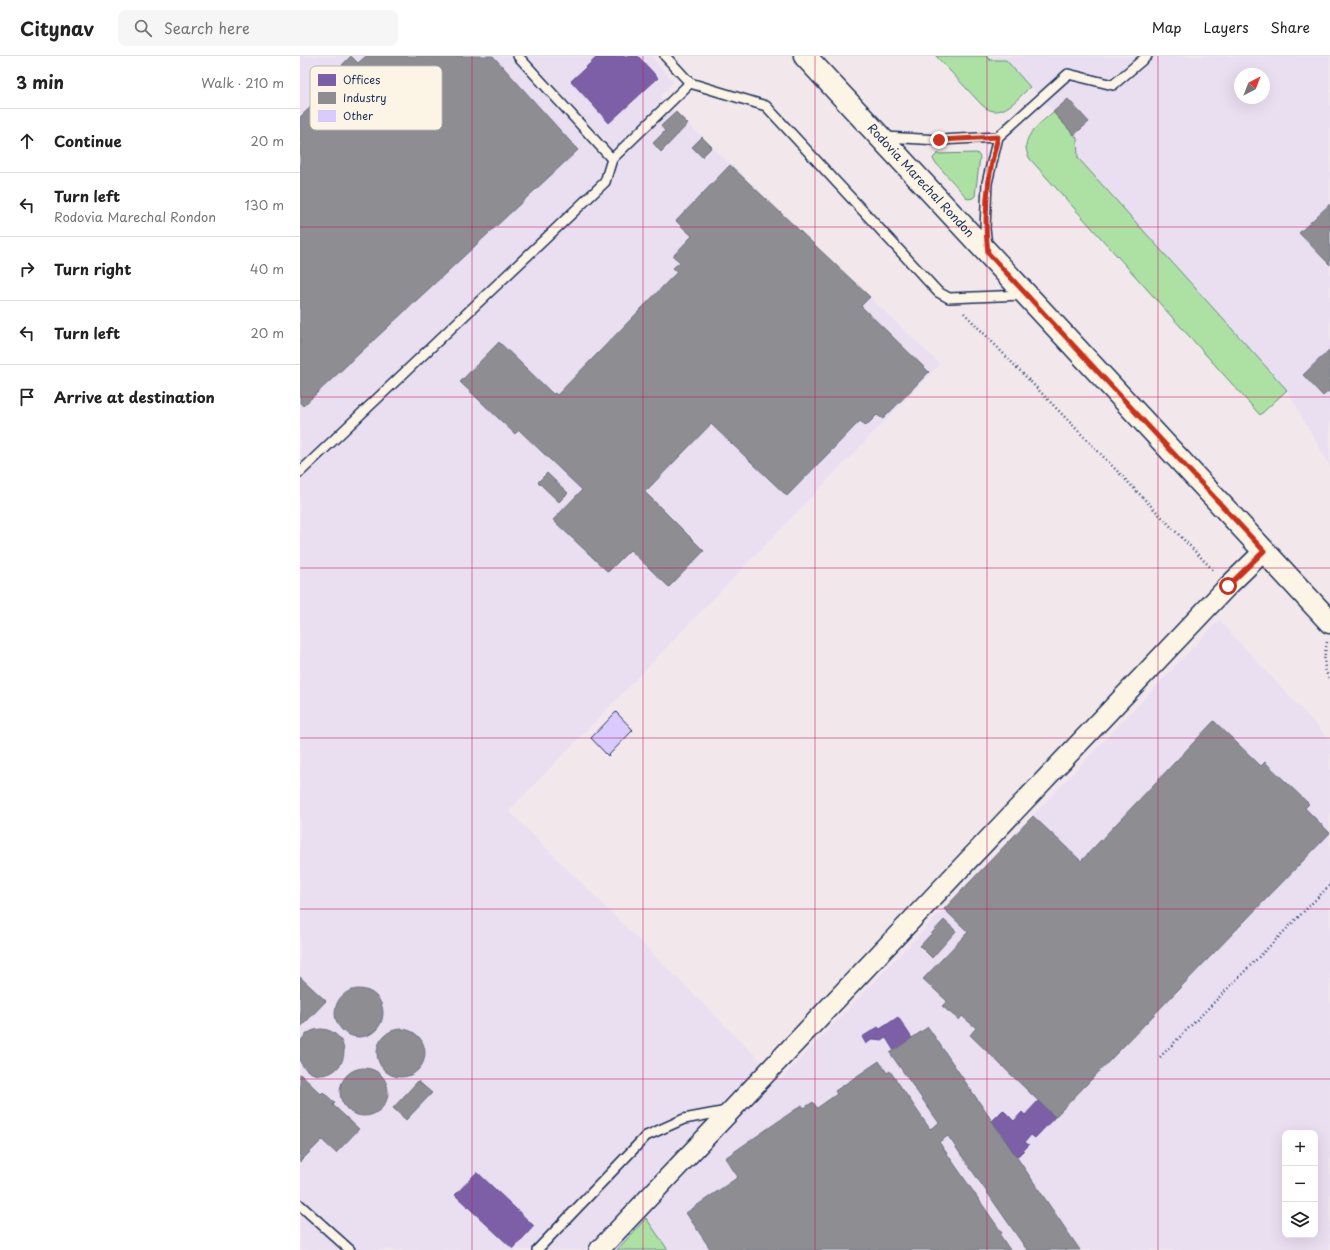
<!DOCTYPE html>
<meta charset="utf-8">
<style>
body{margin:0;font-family:"Playpen Sans",sans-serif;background:#f6f6f6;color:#222}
.controls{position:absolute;right:12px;bottom:12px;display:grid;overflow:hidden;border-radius:8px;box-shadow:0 4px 16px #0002}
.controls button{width:36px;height:36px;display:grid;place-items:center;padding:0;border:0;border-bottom:1px solid #e0e0e0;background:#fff;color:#222;font:20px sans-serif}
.compass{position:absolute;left:934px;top:12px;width:36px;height:36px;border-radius:50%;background:#fff;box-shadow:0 4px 16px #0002;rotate:42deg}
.stop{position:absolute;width:12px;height:12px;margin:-9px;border:3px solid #c8321e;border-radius:50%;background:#fff}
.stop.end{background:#c8321e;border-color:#fff;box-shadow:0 1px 4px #0008}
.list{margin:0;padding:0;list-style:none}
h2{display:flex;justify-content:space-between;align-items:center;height:52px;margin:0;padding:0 16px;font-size:17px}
h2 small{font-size:13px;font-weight:400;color:#767676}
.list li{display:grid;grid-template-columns:26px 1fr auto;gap:12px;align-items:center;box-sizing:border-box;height:64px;padding:0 16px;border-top:1px solid #e0e0e0}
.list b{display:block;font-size:15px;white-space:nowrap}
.list p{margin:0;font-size:13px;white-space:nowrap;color:#767676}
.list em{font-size:13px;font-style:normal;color:#767676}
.icon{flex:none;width:22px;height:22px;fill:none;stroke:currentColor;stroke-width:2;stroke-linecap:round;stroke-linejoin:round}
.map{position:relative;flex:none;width:1030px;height:1194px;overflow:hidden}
header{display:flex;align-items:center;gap:24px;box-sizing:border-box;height:56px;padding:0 20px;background:#fff;border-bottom:1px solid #e0e0e0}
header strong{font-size:19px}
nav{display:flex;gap:22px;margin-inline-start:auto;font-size:14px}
.search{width:280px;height:36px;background:#f6f6f6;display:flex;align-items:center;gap:10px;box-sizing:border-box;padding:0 14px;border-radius:8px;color:#767676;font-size:15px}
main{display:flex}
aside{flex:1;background:#fff}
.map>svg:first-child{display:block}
.built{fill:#eadff1;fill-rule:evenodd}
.green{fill:#ade1a3;stroke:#648880}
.offices{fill:#7b5ea7;stroke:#5e5091}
.industry{fill:#8d8d92;stroke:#6b7182}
.building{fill:#d9cbfd;stroke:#1b2f5e}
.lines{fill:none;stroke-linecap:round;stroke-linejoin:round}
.service-casing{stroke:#1b2f5e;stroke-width:12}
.minor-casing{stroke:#1b2f5e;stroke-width:22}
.primary-casing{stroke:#1b2f5e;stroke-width:25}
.path{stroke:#1b2f5e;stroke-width:2.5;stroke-dasharray:1 3;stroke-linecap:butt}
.service{stroke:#fcf5e5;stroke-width:9}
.minor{stroke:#fcf5e5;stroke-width:19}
.primary{stroke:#fcf5e5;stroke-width:22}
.route{stroke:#c8321e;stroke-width:5}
.grid{fill:none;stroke:#c2185b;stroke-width:1;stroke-opacity:0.55}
.labels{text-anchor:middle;stroke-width:4;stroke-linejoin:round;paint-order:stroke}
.street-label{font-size:12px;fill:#1b2f5e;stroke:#fcf5e5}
.key{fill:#fcf5e5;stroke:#b8babc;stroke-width:1}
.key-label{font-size:11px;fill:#1b2f5e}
</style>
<header>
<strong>Citynav</strong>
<div class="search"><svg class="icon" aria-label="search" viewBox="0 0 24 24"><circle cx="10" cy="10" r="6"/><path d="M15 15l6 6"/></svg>Search here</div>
<nav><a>Map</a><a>Layers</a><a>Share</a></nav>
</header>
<main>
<aside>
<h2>3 min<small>Walk · 210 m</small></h2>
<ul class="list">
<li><svg class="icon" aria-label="ahead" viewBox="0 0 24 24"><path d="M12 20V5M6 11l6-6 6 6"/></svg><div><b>Continue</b></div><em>20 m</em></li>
<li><svg class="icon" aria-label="left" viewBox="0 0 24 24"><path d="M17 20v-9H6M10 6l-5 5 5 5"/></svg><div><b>Turn left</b><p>Rodovia Marechal Rondon</p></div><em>130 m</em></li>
<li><svg class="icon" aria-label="right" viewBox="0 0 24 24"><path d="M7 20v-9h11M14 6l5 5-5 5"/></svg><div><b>Turn right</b></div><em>40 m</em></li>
<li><svg class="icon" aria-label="left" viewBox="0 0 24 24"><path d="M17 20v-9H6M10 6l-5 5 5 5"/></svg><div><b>Turn left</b></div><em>20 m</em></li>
<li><svg class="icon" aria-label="arrive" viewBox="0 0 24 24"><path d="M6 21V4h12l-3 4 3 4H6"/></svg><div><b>Arrive at destination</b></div></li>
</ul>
</aside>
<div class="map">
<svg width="1030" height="1194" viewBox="0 0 1030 1194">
<rect width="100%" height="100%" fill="#f2e8ec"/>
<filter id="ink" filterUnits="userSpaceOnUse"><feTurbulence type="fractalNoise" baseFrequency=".025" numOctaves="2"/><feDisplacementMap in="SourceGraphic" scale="8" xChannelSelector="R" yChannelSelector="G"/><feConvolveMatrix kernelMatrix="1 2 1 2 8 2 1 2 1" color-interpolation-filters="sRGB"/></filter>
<g filter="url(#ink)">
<!-- built -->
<g class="built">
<path d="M 0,0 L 351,0 L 374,26 L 360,41 L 640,308 L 209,755 L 480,1024 L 919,564 L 1030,684 L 1030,1194 L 368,1194 L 346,1163 L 317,1194 L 0,1194 ZM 985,1077 L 1015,1077 L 1015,1179 L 985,1179 Z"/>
<path d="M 686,0 L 1030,0 L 1030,411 L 987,334 L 778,102 L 777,82 L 706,4 L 690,4 ZM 940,18 L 964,18 L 964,42 L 940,42 Z"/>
</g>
<!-- green -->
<g class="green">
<path d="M 636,0 L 686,0 L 690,4 L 706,4 L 730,31 C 717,43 700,66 682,49 Z"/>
<path d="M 753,56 L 777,82 L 778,102 L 987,334 L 960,359 L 730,103 C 717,82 739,69 753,56 Z"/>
<path d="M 677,97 L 680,101 L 675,140 L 673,142 L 668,143 L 634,105 L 633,102 L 637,98 Z"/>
<path d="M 346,1162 L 368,1194 L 317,1194 Z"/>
</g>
<!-- offices -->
<g class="offices">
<path d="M 298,0 L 338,0 L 358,22 L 309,67 L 271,25 Z"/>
<path d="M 598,961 L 612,982 L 594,995 L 586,982 L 582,984 L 573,983 L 566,988 L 562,981 L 578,971 L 580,973 Z"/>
<path d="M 738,1045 L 755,1061 L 735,1082 L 731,1079 L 725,1086 L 729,1089 L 717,1101 L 692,1065 L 703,1054 L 714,1065 L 722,1056 L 725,1059 Z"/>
<path d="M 177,1116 L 234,1170 L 213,1193 L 155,1139 Z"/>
</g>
<!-- industry -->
<g class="industry">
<path d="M 51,0 L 58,7 L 66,0 L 193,0 L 278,94 L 3,350 L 0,347 L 0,61 L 48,16 L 42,9 Z"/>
<path d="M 768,43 L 789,66 L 774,79 L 753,56 Z"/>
<path d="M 376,56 L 388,68 L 361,96 L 353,87 L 365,75 L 361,70 Z"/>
<path d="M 402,81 L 412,91 L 402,101 L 392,91 Z"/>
<path d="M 430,109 L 570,241 L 561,250 L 629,316 L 583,363 L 577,359 L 566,370 L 560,365 L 487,440 L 411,368 L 345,436 L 404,495 L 369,531 L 330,494 L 308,516 L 253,464 L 282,434 L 219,374 L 215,378 L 160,326 L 199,286 L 253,338 L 255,337 L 257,339 L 377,216 L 373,212 L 380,206 L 373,200 L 392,180 L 376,165 Z"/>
<path d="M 1030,148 L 1030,209 L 999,177 Z"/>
<path d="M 1030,293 L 1030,334 L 1023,340 L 1003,319 Z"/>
<path d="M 247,417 L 268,437 L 259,446 L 238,426 Z"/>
<path d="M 914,665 L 961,710 L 965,706 L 1009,748 L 1005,752 L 1030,777 L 755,1061 L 670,979 L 676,972 L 662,960 L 659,964 L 642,950 L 647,945 L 623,923 L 668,876 L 644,853 L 733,760 L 781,805 Z"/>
<path d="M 644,864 L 656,875 L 632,902 L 620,890 Z"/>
<path d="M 0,921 L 26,945 L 0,972 Z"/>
<circle cx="59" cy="957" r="24"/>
<path d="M 628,971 L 780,1194 L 727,1194 L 648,1080 L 639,1086 L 702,1177 L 700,1179 L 710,1194 L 411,1194 L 386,1157 L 438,1121 L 425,1102 L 502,1049 L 504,1052 L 513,1046 L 517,1052 L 537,1038 L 535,1035 L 579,1005 L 587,1017 L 590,1015 L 630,1073 L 639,1067 L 590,997 Z"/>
<circle cx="21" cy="996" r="23"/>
<circle cx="101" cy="997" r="24"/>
<circle cx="64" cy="1036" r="24"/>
<path d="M 0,1018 L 21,1038 L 23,1036 L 35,1047 L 33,1049 L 59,1073 L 36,1097 L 22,1084 L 0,1106 Z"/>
<path d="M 118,1025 L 132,1037 L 106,1064 L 93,1052 Z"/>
</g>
<!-- building -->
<path class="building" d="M 316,656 L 333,674 L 308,700 L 291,682 Z"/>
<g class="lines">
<defs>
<g id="service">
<path d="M 218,0 L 312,103 L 390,27"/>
<path d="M 365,0 L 390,27 L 466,50 L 638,236 L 649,242 L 723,239"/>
<path d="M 585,81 L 639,84 L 698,81"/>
<path d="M 687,189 L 685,173 L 687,127 L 698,81 L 768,18 L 813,29 L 847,0"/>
<path d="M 0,416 L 305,126 L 312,103"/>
<path d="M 0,1149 L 50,1194"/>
<path d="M 237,1194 L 346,1080 L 384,1063 L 427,1055"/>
</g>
<path id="minor" d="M 299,1194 L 928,530 L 964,495"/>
<g id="primary">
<path id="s1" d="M 505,0 L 1030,566"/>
</g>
</defs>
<!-- service casing -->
<use href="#service" class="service-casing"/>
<!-- minor casing -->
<use href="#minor" class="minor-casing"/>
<!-- primary casing -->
<use href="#primary" class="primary-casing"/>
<!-- path -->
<g class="path">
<path d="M 664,257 L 914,515"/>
<path d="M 1027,586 C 1024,601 1022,611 1030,624"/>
<path d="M 860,1001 L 1030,829"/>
</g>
<!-- service -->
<use href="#service" class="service"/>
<!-- minor -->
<use href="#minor" class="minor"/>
<!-- primary -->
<use href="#primary" class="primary"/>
</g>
</g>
<g class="lines" filter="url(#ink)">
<!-- route -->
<path class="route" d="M 639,84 L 698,81 C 687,120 683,156 688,197 L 964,495 L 928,530"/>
</g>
<!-- grid -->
<path class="grid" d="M 172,0 L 172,1194M 343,0 L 343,1194M 515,0 L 515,1194M 687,0 L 687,1194M 858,0 L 858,1194M 0,171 L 1030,171M 0,341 L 1030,341M 0,512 L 1030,512M 0,682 L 1030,682M 0,853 L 1030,853M 0,1023 L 1030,1023"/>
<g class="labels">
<!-- street labels -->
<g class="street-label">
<text dy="4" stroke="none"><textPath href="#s1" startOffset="170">Rodovia Marechal Rondon</textPath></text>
</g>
</g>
<!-- legend -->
<rect x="10" y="10" width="132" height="64" rx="6" class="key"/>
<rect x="18" y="18" width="18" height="12" fill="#7b5ea7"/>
<rect x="18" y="36" width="18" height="12" fill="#8d8d92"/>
<rect x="18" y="54" width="18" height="12" fill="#d9cbfd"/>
<g class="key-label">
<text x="43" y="28">Offices</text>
<text x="43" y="46">Industry</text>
<text x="43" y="64">Other</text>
</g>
</svg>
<div class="controls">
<button>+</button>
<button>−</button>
<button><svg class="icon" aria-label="layers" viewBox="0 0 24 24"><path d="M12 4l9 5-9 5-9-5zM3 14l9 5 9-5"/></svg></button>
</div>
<svg class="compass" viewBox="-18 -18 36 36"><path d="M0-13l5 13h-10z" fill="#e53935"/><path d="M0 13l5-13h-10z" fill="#767676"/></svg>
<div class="stop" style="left:928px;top:530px"></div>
<div class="stop end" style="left:639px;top:84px"></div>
</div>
</main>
